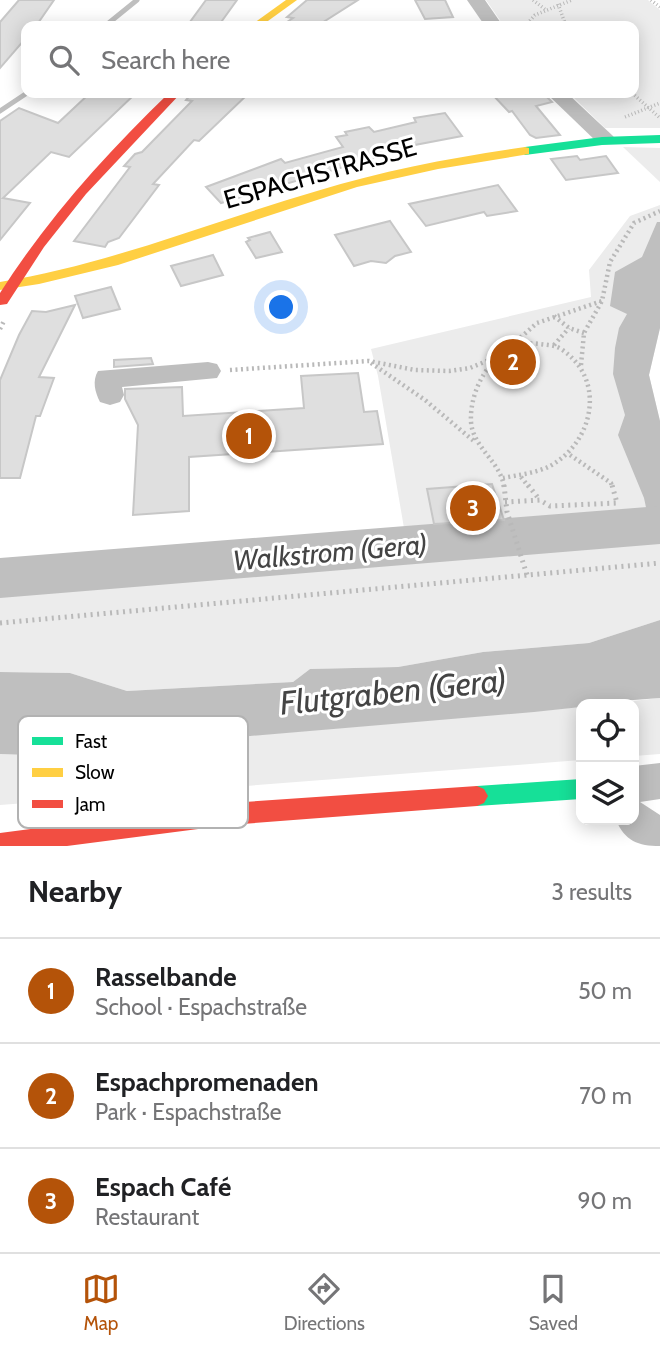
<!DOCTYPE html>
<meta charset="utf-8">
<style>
body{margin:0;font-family:Cabin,sans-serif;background:#f6f6f6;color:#202124}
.controls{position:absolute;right:21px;bottom:21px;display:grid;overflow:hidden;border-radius:14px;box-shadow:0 4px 18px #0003}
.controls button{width:63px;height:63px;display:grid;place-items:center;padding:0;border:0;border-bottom:2px solid #e0e0e0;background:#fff;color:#202124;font:35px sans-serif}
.you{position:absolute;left:282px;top:308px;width:24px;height:24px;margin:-18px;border:5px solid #fff;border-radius:50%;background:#1a73e8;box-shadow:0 0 0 10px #1a73e833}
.badge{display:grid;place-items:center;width:46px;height:46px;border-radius:50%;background:#b45309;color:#fff;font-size:23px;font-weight:700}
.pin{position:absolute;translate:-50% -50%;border:4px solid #fff;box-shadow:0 2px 7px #0006}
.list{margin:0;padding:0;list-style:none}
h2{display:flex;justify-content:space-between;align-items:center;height:91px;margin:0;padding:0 28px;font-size:30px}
h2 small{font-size:23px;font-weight:400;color:#757577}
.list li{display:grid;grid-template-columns:46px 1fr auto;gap:21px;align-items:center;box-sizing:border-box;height:105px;padding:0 28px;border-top:2px solid #e0e0e0}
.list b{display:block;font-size:26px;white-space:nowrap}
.list p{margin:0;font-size:23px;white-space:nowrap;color:#757577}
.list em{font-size:23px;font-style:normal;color:#757577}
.icon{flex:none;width:38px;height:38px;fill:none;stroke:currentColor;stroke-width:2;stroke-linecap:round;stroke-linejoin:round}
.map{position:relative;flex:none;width:660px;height:846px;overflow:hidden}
.search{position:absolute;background:#fff;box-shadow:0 4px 18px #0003;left:21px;right:21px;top:21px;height:77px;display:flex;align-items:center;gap:18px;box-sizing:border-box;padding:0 24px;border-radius:14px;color:#757577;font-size:26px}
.sheet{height:406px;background:#fff}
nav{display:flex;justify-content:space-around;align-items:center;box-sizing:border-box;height:98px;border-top:2px solid #e0e0e0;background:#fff;font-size:19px;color:#757577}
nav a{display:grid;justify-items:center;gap:4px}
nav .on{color:#b45309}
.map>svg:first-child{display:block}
.green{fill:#ececec}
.water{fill:#bfbfbf}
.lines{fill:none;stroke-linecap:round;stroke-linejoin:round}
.stream{stroke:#bfbfbf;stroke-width:5}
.river{fill:#bfbfbf;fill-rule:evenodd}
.building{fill:#dfdfdf;stroke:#c7c7c7;stroke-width:2}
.path-far2{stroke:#b9b9b9;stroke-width:3.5;stroke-dasharray:1 2.5;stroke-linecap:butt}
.path-far1{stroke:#b9b9b9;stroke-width:4.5;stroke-dasharray:2 3.5;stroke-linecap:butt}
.path{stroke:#b9b9b9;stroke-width:5;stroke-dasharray:2 4.5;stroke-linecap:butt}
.street{fill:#bebebe;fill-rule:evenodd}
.fast{fill:#16e098;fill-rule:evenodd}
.slow{fill:#ffcf43;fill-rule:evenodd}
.jam{fill:#f24e42;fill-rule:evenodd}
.labels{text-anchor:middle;stroke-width:6;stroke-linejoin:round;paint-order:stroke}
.street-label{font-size:26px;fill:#000;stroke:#fff}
.water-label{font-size:28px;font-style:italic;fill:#444;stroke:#fff}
.near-water-label{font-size:33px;font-style:italic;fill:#444;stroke:#fff}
.key{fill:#fff;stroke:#b2b2b2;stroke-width:2}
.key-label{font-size:19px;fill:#000}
</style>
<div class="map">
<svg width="660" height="846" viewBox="0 0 660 846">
<rect width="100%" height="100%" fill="#fff"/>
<!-- green -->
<g class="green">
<path d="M 486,0 L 648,0 L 660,10 L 660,128 L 605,128 L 569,93 L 634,93 L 634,26 L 504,26 Z"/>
<path d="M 623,147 L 660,148 L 660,182 Z"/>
<path d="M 660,205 L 660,328 L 649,375 L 660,421 L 660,509 L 650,526 L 660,525 L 660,620 L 589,643 L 483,652 L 398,667 L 310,669 L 293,682 L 127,691 L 70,673 L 0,672 L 0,562 L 404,528 L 378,376 L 371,349 L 591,297 L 589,270 L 630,216 Z"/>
<path d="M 660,698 L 660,754 L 634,756 L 634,704 L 605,704 Z"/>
<path d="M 581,707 L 581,760 L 0,805 L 0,754 L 27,755 Z"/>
</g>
<!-- water -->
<g class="water">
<path d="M 657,222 L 660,222 L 660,328 L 649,375 L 660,421 L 660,525 L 650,526 L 644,498 L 618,435 L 625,415 L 613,374 L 615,348 L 619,328 L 627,314 L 610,306 L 615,272 L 642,257 Z"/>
<path d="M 660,620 L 660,698 L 581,704 L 581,707 L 534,712 L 27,755 L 0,754 L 0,672 L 70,673 L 127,691 L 293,682 L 310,669 L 398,667 L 483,652 L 589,643 Z"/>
</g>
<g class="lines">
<!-- stream -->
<g class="stream">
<path d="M 105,26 L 137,0"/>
<path d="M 0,111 L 27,93"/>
</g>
<!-- river -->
<path class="river" d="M 660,506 L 660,544 L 0,598 L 0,558 Z"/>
</g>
<!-- building -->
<g class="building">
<path d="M 19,0 L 54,0 L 36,26 L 26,26 L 26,38 L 0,68 L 0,22 Z"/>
<path d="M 206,0 L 237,0 L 219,25 L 190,22 Z"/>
<path d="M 307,0 L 358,0 L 317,26 L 281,26 L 293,18 L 287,17 Z"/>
<path d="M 415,0 L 445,0 L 453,17 L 425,19 Z"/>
<path d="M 90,93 L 136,93 L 69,157 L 51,152 L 3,198 L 30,203 L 0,240 L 0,121 L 19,108 L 58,123 Z"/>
<path d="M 192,93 L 249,93 L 199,141 L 194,140 L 153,184 L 159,185 L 119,238 L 108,242 L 105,247 L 74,241 L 130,167 L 124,166 L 135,154 L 142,152 L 192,101 L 186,100 Z"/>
<path d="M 491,93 L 543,93 L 552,102 L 536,106 L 560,135 L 536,138 L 530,135 L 512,111 L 509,112 Z"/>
<path d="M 445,113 L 462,136 L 378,152 L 381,156 L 221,203 L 206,187 L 281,159 L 285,163 L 343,147 L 336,137 L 347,135 L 345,132 L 369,127 L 374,132 L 416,122 L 414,118 Z"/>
<path d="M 577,156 L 580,160 L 606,156 L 618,173 L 566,180 L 551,159 Z"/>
<path d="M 498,185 L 517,211 L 487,216 L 484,212 L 426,226 L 409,204 Z"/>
<path d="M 390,221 L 411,252 L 395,256 L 386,263 L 371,261 L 354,266 L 335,235 Z"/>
<path d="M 270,232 L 282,252 L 256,258 L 246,242 L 250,240 L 248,238 Z"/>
<path d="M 213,255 L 223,275 L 181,286 L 171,266 Z"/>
<path d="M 111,287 L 120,309 L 83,318 L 75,296 Z"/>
<path d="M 75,305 L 39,377 L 54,378 L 40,416 L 36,416 L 20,478 L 0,478 L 0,380 L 19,335 L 32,311 L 46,312 Z"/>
<path d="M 151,358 L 153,364 L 114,367 L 114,360 Z"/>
<path d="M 358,373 L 364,412 L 377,411 L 383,444 L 189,457 L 189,511 L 133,515 L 138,425 L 125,399 L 125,389 L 182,387 L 183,416 L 304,408 L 301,376 Z"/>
<path d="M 492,484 L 504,520 L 434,524 L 427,489 Z"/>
</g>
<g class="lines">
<!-- path-far2 -->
<g class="path-far2">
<path d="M 533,0 L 546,10"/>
<path d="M 651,0 L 660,7"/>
<path d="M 558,4 L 566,26"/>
<path d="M 525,26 L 535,15 L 572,0"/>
<path d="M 632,93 L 660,118"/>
<path d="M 625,117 L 660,103"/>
</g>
<!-- path-far1 -->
<g class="path-far1">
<path d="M 554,316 L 569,328 L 584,333"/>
<path d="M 0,329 L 4,321"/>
<path d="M 554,345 L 569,328"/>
<path d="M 504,352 L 537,323 L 602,301"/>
<path d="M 371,363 L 425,400 L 475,442"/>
<path d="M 581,365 L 584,333 L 602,301 L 610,262 L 634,223 L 660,211"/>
<path d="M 230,370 L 369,361 L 415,370 L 449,371 L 470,368 L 494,358"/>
<path d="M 570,455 L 611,483 L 612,487"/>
<path d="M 521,477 L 529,487"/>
<path d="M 503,478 C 517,475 537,473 550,466 C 594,442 607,379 561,349 C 555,345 547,345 540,344 C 499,338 469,384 471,422 C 473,448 501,462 504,487"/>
</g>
<!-- path -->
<g class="path">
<path d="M 504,485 L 507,512 L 527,575"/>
<path d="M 528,485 L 539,499"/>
<path d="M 505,502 L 540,500 L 550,506 L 617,503 L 612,485"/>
<path d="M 0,623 L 660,563"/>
</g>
<!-- street -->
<g class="street">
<path d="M 467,0 L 485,0 L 503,26 L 485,26 Z"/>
<path d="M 546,93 L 567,93 L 613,136 L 616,140 L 613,144 L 599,144 Z"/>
<path d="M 208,362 L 217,364 L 221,371 L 217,378 L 122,387 L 124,395 L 120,402 L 110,405 L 100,402 C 95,392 92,381 98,371 Z"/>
<path d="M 660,763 L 660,799 L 640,802 L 660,815 L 660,846 C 638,846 625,841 616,820 L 634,820 L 634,766 Z"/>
</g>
<!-- fast -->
<g class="fast">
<path d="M 660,135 L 660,143 L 602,145 L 525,155 L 519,151 L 525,147 L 602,137 Z"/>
<path d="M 581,779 L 581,799 L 477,806 L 470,803 L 466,796 L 470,789 L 477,786 Z"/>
</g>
<!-- slow -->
<g class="slow">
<path d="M 286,0 L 297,0 L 261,26 L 250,26 Z"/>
<path d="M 525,147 L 529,148 L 529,154 L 438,169 L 357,187 L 118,265 L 39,284 L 0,290 L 0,282 C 110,264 211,222 317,191 C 385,170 455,157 525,147 Z"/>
</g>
<!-- jam -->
<g class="jam">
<path d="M 169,93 L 181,93 L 86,194 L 44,247 L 7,304 L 0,305 L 0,293 C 47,219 106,154 169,93 Z"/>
<path d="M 477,786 L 484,789 L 488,796 L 484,803 L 477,806 L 229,825 L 67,846 L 0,846 L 0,833 L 229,803 Z"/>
</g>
</g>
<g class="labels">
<!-- street labels -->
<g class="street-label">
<text transform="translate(320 173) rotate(-16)" y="9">ESPACHSTRASSE</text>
</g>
<!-- water labels -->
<g class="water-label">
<text transform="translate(330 552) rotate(-5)" y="10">Walkstrom (Gera)</text>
</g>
<!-- near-water labels -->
<g class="near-water-label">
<text transform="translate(393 691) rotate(-6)" y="12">Flutgraben (Gera)</text>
</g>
</g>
<!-- legend -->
<rect x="18" y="716" width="230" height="112" rx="10" class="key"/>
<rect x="32" y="737" width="31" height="8" fill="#16e098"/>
<rect x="32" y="768" width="31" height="9" fill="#ffcf43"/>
<rect x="32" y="800" width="31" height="8" fill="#f24e42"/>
<g class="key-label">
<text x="75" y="748">Fast</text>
<text x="75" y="779">Slow</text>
<text x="75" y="811">Jam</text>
</g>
</svg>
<div class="controls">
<button><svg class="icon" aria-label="locate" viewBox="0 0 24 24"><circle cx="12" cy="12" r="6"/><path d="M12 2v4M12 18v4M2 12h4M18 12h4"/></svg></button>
<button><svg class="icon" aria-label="layers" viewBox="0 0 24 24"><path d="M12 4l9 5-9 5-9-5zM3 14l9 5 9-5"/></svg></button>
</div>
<div class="you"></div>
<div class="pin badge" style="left:249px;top:436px">1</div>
<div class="pin badge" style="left:513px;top:362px">2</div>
<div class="pin badge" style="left:473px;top:508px">3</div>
<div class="search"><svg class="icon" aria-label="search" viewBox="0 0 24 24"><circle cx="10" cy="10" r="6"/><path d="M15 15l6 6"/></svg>Search here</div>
</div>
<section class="sheet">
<h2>Nearby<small>3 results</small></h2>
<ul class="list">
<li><span class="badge">1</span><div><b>Rasselbande</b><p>School · Espachstraße</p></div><em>50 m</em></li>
<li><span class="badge">2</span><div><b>Espachpromenaden</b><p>Park · Espachstraße</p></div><em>70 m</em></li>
<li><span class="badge">3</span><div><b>Espach Café</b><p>Restaurant</p></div><em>90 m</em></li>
</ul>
</section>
<nav>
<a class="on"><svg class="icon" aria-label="map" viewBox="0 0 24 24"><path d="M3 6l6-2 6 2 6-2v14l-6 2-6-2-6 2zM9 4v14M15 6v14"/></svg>Map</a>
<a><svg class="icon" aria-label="directions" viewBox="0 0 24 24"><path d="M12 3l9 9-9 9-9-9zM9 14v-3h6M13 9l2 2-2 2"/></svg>Directions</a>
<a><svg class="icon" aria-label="saved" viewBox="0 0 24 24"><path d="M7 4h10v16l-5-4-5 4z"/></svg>Saved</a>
</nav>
